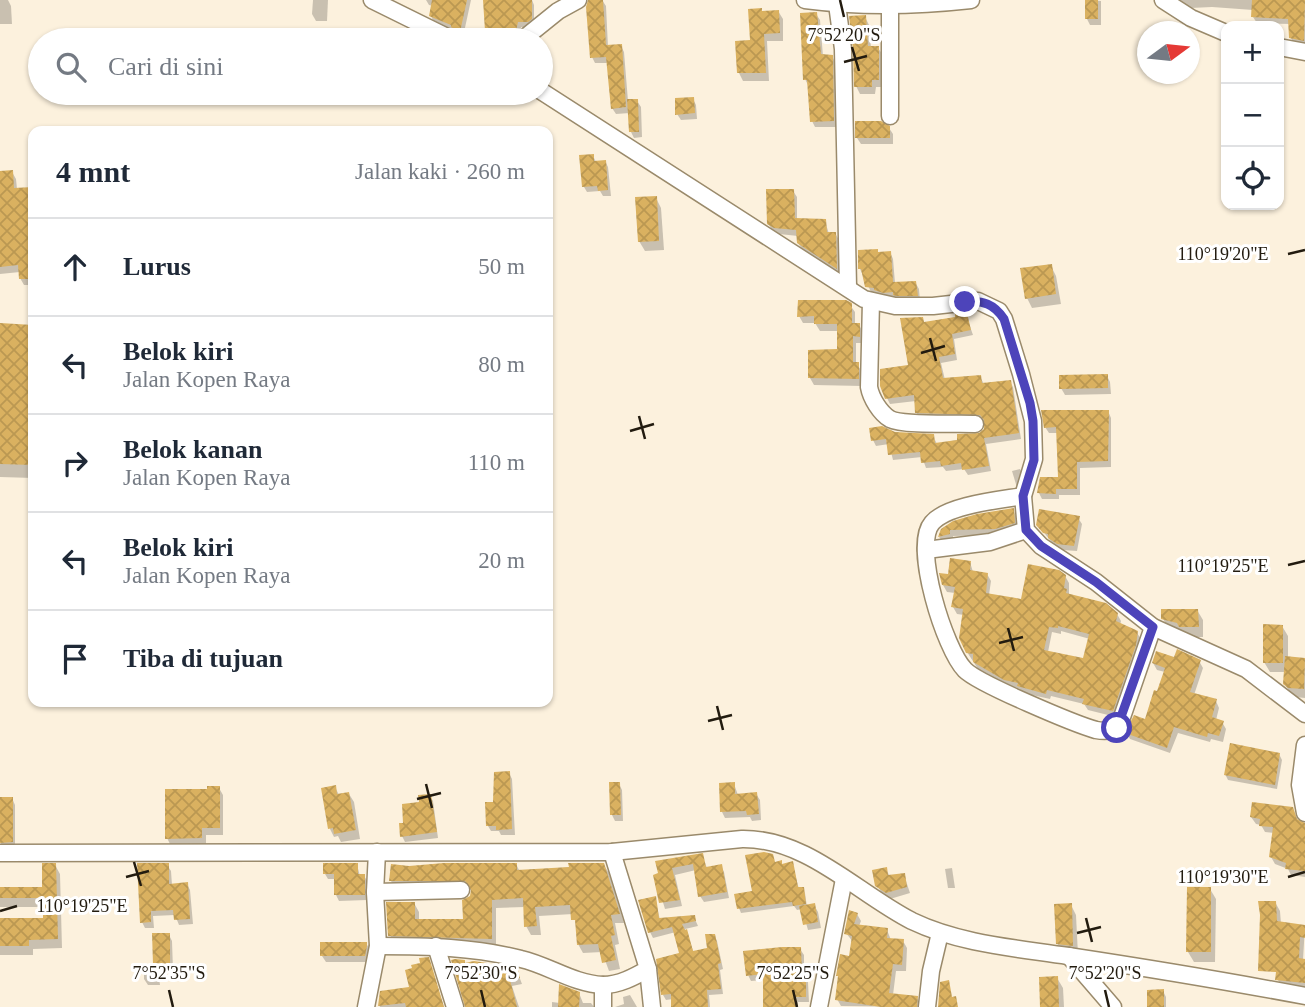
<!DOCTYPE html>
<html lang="id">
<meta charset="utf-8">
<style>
body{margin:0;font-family:Georgia,serif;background:#f2f2f3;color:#1f2937}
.controls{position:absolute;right:21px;top:21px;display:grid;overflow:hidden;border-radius:14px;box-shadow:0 2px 5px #0004}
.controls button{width:63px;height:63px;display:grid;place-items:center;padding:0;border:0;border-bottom:2px solid #e0e1e3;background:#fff;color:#1f2937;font:35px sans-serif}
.compass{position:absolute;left:1137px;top:21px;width:63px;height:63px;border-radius:50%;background:#fff;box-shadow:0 2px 5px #0004;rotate:75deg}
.stop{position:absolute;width:21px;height:21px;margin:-16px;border:5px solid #4d44ba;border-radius:50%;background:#fff}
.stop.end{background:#4d44ba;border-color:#fff;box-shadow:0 2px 7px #0008}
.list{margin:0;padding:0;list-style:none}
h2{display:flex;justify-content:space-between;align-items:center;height:91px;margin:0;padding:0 28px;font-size:30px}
h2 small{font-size:23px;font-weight:400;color:#747a83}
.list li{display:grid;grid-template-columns:46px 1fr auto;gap:21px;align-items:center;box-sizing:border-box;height:98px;padding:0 28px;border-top:2px solid #e0e1e3}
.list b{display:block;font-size:26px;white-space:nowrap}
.list p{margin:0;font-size:23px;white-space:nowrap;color:#747a83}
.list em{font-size:23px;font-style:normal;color:#747a83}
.icon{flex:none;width:38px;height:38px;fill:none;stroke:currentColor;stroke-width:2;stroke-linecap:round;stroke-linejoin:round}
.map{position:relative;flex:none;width:1305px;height:1007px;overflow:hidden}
.search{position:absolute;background:#fff;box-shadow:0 2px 5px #0004;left:28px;top:28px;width:525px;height:77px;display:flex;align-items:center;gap:18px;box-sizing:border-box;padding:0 24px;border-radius:38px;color:#747a83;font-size:26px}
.panel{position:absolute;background:#fff;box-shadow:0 2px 5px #0004;left:28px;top:126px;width:525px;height:581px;border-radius:14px}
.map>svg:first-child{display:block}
.shadow{fill:#0003;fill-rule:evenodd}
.building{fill:url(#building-cross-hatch);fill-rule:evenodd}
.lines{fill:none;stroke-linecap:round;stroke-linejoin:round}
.street-casing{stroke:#9a8a6b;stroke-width:19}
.street{stroke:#fff;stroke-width:16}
.route{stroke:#4d44ba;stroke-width:9}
.ticks{fill:none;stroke:#221b0f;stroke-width:2.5}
.ticks-label{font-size:18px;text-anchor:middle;fill:#221b0f;stroke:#fff;stroke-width:6;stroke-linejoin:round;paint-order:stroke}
</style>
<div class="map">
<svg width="1305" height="1007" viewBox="0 0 1305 1007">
<defs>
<pattern id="building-cross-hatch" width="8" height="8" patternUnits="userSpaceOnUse" patternTransform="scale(1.75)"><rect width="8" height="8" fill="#dab160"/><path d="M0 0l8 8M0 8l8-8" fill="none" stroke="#bb9852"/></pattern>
</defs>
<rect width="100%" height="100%" fill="#fcf1dd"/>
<!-- shadow -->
<g class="shadow">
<path d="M 0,0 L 8,0 L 11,6 L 12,24 L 0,24 Z"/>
<path d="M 313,0 L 328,0 L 327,21 L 316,21 L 312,14 Z"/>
<path d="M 426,0 L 471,0 L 463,37 L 454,30 L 434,22 L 431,16 L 433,6 L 429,5 Z"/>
<path d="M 485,0 L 532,0 L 534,5 L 534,25 L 531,27 L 521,27 L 519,37 L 490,37 L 487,31 Z"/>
<path d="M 602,0 L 606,6 L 608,47 L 621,46 L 624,52 L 628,101 L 637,101 L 641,107 L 642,137 L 634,138 L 631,132 L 630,113 L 616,114 L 612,108 L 608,63 L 595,63 L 592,57 Z"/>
<path d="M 1087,0 L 1101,1 L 1101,25 L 1090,25 L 1087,19 Z"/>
<path d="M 1178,0 L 1305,0 L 1305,46 L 1294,44 L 1291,38 L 1290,24 L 1257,23 L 1253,17 L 1253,10 L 1212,7 L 1191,8 Z"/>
<path d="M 761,10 L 763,13 L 778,11 L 783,19 L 783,41 L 767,41 L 769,81 L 743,81 L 739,73 Z"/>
<path d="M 816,14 L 820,20 L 823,56 L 832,56 L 835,62 L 836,127 L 815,127 L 812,121 L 808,85 L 805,79 Z"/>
<path d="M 865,17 L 869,25 L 871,48 L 878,48 L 883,55 L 883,87 L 876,87 L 875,94 L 860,94 L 856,86 Z"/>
<path d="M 438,93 L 452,93 L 452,104 L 440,104 L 437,98 Z"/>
<path d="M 693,99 L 696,105 L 697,119 L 681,120 L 677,114 Z"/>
<path d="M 889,128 L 893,134 L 893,144 L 861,144 L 857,138 Z"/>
<path d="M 593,156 L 596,162 L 605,161 L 608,167 L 611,196 L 603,196 L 600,191 L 587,192 L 584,187 Z"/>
<path d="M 0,172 L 12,172 L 16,179 L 17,189 L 33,188 L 33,285 L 24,285 L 20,278 L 20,272 L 0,274 Z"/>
<path d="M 793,191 L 797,197 L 797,220 L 825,221 L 829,234 L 835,233 L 839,240 L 840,273 L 802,249 L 798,243 L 798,236 L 779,234 L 772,230 L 768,223 Z"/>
<path d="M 656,198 L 661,208 L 664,250 L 645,251 L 639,241 Z"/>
<path d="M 890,252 L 893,259 L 895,283 L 915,282 L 919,289 L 920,301 L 899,301 L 897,298 L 888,298 L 880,296 L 878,293 L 872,294 L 860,269 Z"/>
<path d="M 1051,266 L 1056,276 L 1061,304 L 1032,308 L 1027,298 Z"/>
<path d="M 850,305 L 855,312 L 855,325 L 859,325 L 863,332 L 863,343 L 856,343 L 856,364 L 862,371 L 862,386 L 814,385 L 810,378 L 839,351 L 838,331 L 820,331 L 815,323 L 803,323 L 799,316 Z"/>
<path d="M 966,315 L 973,335 L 954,339 L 957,360 L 941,363 L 945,380 L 980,377 L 984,384 L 1010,381 L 1013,387 L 1021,439 L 986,444 L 991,471 L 968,475 L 964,469 L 946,471 L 943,467 L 926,468 L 922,457 L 893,460 L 889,444 L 876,446 L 873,440 L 895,433 L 933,436 L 937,444 L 980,435 L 986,430 L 986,423 L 980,419 L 920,418 L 916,412 L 916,401 L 890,404 L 887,398 L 910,367 L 922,318 L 925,324 Z"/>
<path d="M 0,325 L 33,326 L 33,478 L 0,477 Z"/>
<path d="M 1107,376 L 1110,382 L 1111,394 L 1065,395 L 1061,388 Z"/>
<path d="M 1108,411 L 1111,418 L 1111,467 L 1080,468 L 1080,495 L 1059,495 L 1059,499 L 1042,499 L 1039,493 L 1059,479 L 1058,433 L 1049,433 L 1045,427 Z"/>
<path d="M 1020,469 L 1023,475 L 1018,491 L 1012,471 Z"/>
<path d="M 1013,510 L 1016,516 L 1017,529 L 999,535 L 953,536 L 953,540 L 943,542 L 939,537 L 942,531 Z"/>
<path d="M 1078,518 L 1082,524 L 1077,551 L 1062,550 L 1053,544 L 1038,525 Z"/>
<path d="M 970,562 L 973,572 L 987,574 L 991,581 L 989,595 L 1023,601 L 1065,576 L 1069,583 L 1069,595 L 1117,614 L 1121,621 L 1120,625 L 1137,633 L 1141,639 L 1116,717 L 1088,710 L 1084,704 L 1051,696 L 1050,699 L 1023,693 L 1020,689 L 999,681 L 978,669 L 967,652 L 964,615 L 957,614 L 953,607 L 955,593 L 947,592 L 943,585 L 949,576 ZM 1061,631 L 1090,639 L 1085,660 L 1048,652 L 1052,632 L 1061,634 Z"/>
<path d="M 1197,610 L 1203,620 L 1203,637 L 1187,637 L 1169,629 L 1163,619 Z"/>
<path d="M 1282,626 L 1288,636 L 1288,658 L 1305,660 L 1305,698 L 1295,697 L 1291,694 L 1285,684 L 1286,672 L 1270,672 L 1264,662 Z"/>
<path d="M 1175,659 L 1199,661 L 1203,668 L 1194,695 L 1216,701 L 1219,708 L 1216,720 L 1222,722 L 1226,729 L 1223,742 L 1211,739 L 1210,742 L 1178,733 L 1170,753 L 1130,739 L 1127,733 L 1147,721 L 1165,672 L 1157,670 L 1153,663 Z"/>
<path d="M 1279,754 L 1282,760 L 1277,789 L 1228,780 L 1225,774 Z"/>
<path d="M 509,773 L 512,779 L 515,835 L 501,835 L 499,831 L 491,831 L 488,826 L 494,804 Z"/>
<path d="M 619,784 L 622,790 L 623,821 L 615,821 L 612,815 Z"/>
<path d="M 734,784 L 738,795 L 756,794 L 760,800 L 761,820 L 752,821 L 750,817 L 725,818 L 722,812 Z"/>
<path d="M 335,787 L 339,795 L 349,794 L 354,802 L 360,839 L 341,842 L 338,836 L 334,837 L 330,829 Z"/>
<path d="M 219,788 L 223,795 L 223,835 L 206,835 L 206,846 L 171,846 L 167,838 L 209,791 Z"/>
<path d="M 430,796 L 433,801 L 438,838 L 405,842 L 402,836 L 405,824 Z"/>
<path d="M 0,798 L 12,798 L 15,805 L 15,848 L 4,849 L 0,842 Z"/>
<path d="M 1292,809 L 1305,836 L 1305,877 L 1291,875 L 1288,869 L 1275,864 L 1271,857 L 1274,833 L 1265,832 L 1261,825 L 1256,824 L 1251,817 Z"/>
<path d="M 702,855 L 707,868 L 721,866 L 724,872 L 729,898 L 704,902 L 700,896 L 696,870 L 675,875 L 682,906 L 665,909 L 655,876 L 660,875 L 657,862 Z"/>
<path d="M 772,856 L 775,863 L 781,862 L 783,865 L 792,863 L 799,889 L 803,888 L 805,893 L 807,907 L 814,905 L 818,912 L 821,928 L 808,930 L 802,909 L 797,910 L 794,906 L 741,913 L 739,908 L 754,892 Z"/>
<path d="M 516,864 L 520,872 L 603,864 L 609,873 L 624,923 L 615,923 L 619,944 L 615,945 L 620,969 L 609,971 L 602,952 L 583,953 L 578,944 L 577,927 L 573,914 L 539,916 L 541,935 L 531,935 L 526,926 L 525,907 L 496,908 L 496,948 L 395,944 L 390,935 L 414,903 L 419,912 L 419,921 L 465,920 L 473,891 L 467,888 L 396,890 L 391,881 L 409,868 Z"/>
<path d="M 55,865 L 60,874 L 62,948 L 33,949 L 33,955 L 0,955 L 0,920 L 45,920 L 45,907 L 0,907 L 0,889 L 44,889 Z"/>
<path d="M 167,865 L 171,871 L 172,885 L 187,884 L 190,890 L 193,924 L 179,925 L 175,915 L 153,916 L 154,928 L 145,928 L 142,922 Z"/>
<path d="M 357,865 L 360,876 L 364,876 L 368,882 L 367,900 L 339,901 L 336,895 L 336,879 L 328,879 L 325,874 Z"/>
<path d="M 952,868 L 955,888 L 948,888 L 945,869 Z"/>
<path d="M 886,869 L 890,877 L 904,875 L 910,893 L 890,899 L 881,892 L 877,885 Z"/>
<path d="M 1210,889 L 1216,899 L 1215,962 L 1194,962 L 1188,952 Z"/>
<path d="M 655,898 L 660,920 L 694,917 L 698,926 L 685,929 L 694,953 L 709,950 L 714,935 L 717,941 L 723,969 L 720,970 L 723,994 L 709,995 L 710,1007 L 673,1007 L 673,999 L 666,1000 L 663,995 L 681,954 L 676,932 L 653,938 L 650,932 Z"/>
<path d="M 1275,902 L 1280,911 L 1281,924 L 1305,926 L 1303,960 L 1305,960 L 1305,990 L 1282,988 L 1278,980 L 1282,947 L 1265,944 Z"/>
<path d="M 1071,905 L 1076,915 L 1078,955 L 1063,953 L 1057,943 Z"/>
<path d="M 857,914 L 861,921 L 859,926 L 887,930 L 891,940 L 903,941 L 907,948 L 906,971 L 896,971 L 893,995 L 917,998 L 921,1007 L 841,1006 L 837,999 L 838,975 L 850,958 L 853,942 L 846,933 Z"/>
<path d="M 169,935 L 172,941 L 173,970 L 158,971 L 160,985 L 148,985 L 144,979 L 144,968 L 156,968 L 155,965 Z"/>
<path d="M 366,943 L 370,950 L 368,962 L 326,962 L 322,956 Z"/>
<path d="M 800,949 L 804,955 L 804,976 L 808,982 L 809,1002 L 798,1002 L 798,1007 L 765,1007 L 764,980 L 751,981 L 748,975 Z"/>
<path d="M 486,964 L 490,971 L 517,971 L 522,984 L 512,986 L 519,1007 L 466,1007 L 466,965 Z"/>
<path d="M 431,966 L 444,1007 L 380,1007 L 379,1004 L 411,989 Z"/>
<path d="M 1057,978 L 1063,988 L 1064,1007 L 1042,1007 Z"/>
<path d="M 1163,991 L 1166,997 L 1166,1007 L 1149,1007 Z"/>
<path d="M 579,993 L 583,1003 L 591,1003 L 594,1007 L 552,1007 L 552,1002 L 560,1003 Z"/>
<path d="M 630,995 L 637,1007 L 615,1007 L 624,1004 L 623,997 Z"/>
</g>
<!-- building -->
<g class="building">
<path d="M 432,0 L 467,0 L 460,32 L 451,27 L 451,25 L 429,16 Z"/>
<path d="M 483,0 L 532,0 L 532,19 L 528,22 L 518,22 L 516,31 L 485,31 Z"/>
<path d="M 588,0 L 603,0 L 606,45 L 622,44 L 626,107 L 611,109 L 606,57 L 590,58 L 586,7 Z"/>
<rect x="1085" y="0" width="13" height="19"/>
<path d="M 1252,0 L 1305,0 L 1304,41 L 1289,38 L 1288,19 L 1251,17 Z"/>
<path d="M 762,8 L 762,11 L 779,10 L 780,33 L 764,34 L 766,73 L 737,73 L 735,41 L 750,40 L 748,9 Z"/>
<path d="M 817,12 L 821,54 L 833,55 L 834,121 L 810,122 L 807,80 L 803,80 L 800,13 Z"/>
<path d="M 866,15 L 868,46 L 879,46 L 879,80 L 872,80 L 872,87 L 854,87 L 853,49 L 849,16 Z"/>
<path d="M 694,97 L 695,113 L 675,115 L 675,98 Z"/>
<path d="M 627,99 L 638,99 L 639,132 L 629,132 Z"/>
<path d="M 855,121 L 881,121 L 890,126 L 890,138 L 855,138 Z"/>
<path d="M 594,154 L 594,161 L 606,160 L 608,190 L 598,191 L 597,186 L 582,187 L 579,155 Z"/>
<path d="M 13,170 L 14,188 L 33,187 L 33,197 L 29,197 L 30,279 L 19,279 L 18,265 L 0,267 L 0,171 Z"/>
<path d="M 766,189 L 794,189 L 795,218 L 826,219 L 827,232 L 836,232 L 837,269 L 797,243 L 796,230 L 774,228 L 767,224 Z"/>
<path d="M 657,196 L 659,241 L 638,242 L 635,197 Z"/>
<path d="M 878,249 L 878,252 L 891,251 L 893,282 L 916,281 L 918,296 L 896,296 L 893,295 L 893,292 L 883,293 L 874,290 L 874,288 L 865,287 L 861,269 L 858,269 L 858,250 Z"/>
<path d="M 1052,264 L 1056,294 L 1025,299 L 1020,268 Z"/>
<path d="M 798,300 L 846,300 L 852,303 L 852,323 L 860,323 L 860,337 L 853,336 L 853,362 L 859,362 L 859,379 L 808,378 L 808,350 L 837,349 L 837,324 L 814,324 L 814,316 L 797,317 Z"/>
<path d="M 967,313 L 971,330 L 952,334 L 955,354 L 939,357 L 943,378 L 981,375 L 982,383 L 1011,380 L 1019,433 L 984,438 L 989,466 L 962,470 L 961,463 L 941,466 L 940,461 L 921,463 L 920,452 L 888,455 L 886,439 L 871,441 L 869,428 L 882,426 L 895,432 L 934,434 L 935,443 L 957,440 L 957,434 L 979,433 L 984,429 L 984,420 L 980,415 L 915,413 L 914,395 L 885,399 L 880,386 L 880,369 L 908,365 L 900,318 L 923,317 L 924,322 L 955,317 L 955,314 Z"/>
<path d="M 0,323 L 33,325 L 33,465 L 0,464 Z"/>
<path d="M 1108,374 L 1108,388 L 1059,389 L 1059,375 Z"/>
<path d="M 1041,410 L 1109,410 L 1108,461 L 1077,462 L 1077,489 L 1056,489 L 1056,494 L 1037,493 L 1040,477 L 1058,477 L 1056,427 L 1044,428 Z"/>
<path d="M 1014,508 L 1015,523 L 995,529 L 950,530 L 950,534 L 938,537 L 941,529 L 953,521 L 977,514 Z"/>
<path d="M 1039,509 L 1080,516 L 1074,546 L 1057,544 L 1048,538 L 1048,534 L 1043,533 L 1036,525 Z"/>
<path d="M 950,558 L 971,561 L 970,570 L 988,573 L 986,593 L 1016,598 L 1021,599 L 1028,564 L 1059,570 L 1066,575 L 1064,588 L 1067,589 L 1066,593 L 1106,603 L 1118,613 L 1116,621 L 1138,631 L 1136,645 L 1113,711 L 1082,704 L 1084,699 L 1047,690 L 1046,694 L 1017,686 L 1018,683 L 1004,680 L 973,662 L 973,654 L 966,653 L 959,638 L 963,609 L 951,607 L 955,587 L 942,585 L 939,573 L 948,574 ZM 1058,626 L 1089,634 L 1083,658 L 1044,650 L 1049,627 L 1058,628 Z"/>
<path d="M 1161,609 L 1198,609 L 1199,627 L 1179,627 L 1177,623 L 1161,619 Z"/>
<path d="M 1263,624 L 1283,625 L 1283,663 L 1263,663 Z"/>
<path d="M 1177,649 L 1201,660 L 1190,692 L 1217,699 L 1212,717 L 1224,721 L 1219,736 L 1208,733 L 1207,737 L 1174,727 L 1167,748 L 1125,733 L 1134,715 L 1145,719 L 1154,690 L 1157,691 L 1165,668 L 1152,663 L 1156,651 L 1174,657 Z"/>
<path d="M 1285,656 L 1305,658 L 1304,689 L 1288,688 L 1283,684 Z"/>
<path d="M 1230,743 L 1280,753 L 1275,785 L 1224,775 Z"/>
<path d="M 510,771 L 512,829 L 496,830 L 496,826 L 486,826 L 485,802 L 493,802 L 494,772 Z"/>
<path d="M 609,782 L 620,782 L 621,815 L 610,815 Z"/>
<path d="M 735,782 L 735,794 L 757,792 L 759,814 L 747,815 L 746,811 L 720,812 L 719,783 Z"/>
<path d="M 336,785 L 337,794 L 349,792 L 356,830 L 334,834 L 333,828 L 328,829 L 321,788 Z"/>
<path d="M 207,786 L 220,786 L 220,828 L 202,828 L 202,838 L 165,839 L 165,789 L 207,789 Z"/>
<path d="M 431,794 L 437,832 L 400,837 L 399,823 L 403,823 L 402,804 L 419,802 L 418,795 Z"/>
<path d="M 0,797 L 13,797 L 13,842 L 0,843 Z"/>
<path d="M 1252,802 L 1293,807 L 1297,819 L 1305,823 L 1305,871 L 1285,869 L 1286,863 L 1269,857 L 1273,827 L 1259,826 L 1260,819 L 1250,817 Z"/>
<path d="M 764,852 L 773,854 L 775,862 L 782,860 L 782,864 L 793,861 L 798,887 L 804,887 L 806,904 L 793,906 L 792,902 L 737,909 L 734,894 L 752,891 L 745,855 Z"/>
<path d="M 703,853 L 706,867 L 722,864 L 727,892 L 698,897 L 693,864 L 672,868 L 680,900 L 659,903 L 653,875 L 658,873 L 655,861 Z"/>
<path d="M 42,863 L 56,863 L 58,939 L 29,940 L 29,946 L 0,946 L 0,918 L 43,918 L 43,898 L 0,898 L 0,887 L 42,887 Z"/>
<path d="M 137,863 L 169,863 L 169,884 L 188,882 L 190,919 L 174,920 L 173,910 L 151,911 L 151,922 L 140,923 Z"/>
<path d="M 323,863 L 358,863 L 358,874 L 365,874 L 365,895 L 334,895 L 334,874 L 323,874 Z"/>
<path d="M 444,863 L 517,863 L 517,870 L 569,867 L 568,863 L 604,863 L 620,914 L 611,915 L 615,935 L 611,936 L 616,960 L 602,963 L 598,944 L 577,945 L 575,920 L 571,920 L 570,905 L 535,907 L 537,926 L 524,927 L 523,898 L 492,900 L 492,939 L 388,936 L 386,902 L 415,902 L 415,919 L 463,919 L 462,900 L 470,896 L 471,890 L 465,881 L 389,881 L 391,864 L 409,866 Z"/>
<path d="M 887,867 L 888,875 L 905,873 L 907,887 L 886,893 L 875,886 L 872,870 Z"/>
<path d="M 1187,887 L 1211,887 L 1211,952 L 1186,952 Z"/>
<path d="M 656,896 L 659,918 L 695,915 L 696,921 L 682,924 L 685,930 L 687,929 L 693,951 L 707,948 L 705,934 L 715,934 L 721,963 L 718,964 L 721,989 L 707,990 L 708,1007 L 671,1007 L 671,994 L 661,995 L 656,959 L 679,953 L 672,927 L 648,933 L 638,900 Z"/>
<path d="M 1258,901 L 1276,901 L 1277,921 L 1305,925 L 1305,938 L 1300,937 L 1299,958 L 1305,959 L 1305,983 L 1275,980 L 1276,972 L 1258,971 L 1260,915 Z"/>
<path d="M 815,903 L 818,922 L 803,925 L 799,906 Z"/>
<path d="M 1072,903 L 1073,946 L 1056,944 L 1054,904 Z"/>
<path d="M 849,910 L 858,913 L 854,924 L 888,928 L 887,938 L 904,939 L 902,965 L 893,964 L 889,993 L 918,996 L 917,1007 L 881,1007 L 835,1000 L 838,976 L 836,976 L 840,954 L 849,956 L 852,936 L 844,934 Z"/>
<path d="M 152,933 L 170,933 L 170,965 L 153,965 Z"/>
<path d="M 320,942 L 367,942 L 367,946 L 365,956 L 320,956 Z"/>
<path d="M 782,947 L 801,947 L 802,975 L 806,974 L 806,997 L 796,997 L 796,1007 L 763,1007 L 763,974 L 746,976 L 743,951 Z"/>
<path d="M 429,957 L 444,1007 L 406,1007 L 405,1003 L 378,1006 L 380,991 L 409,987 L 405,970 L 412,968 L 411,965 L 420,963 L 419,958 Z"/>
<path d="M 455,959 L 465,960 L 465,963 L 474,961 L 487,963 L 488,969 L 503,966 L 518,969 L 520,978 L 510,980 L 517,1007 L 465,1007 L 451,960 Z"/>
<path d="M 1058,976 L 1059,1007 L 1040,1007 L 1039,977 Z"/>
<path d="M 949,980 L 952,997 L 956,996 L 958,1007 L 938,1007 L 940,982 Z"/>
<path d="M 559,984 L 580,992 L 579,1007 L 558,1007 Z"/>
<path d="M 1164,989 L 1164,1007 L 1147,1007 L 1147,990 Z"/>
</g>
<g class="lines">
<defs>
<g id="street">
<path d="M 372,0 L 453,40"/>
<path d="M 805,0 C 859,7 916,6 971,0"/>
<path d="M 833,0 L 837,4 L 843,49 L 848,287"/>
<path d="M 1163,0 L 1191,18 L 1226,33"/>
<path d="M 522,40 L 558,11 L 578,0"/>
<path d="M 1279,47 L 1305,52"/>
<path d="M 541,91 L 864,299 L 895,306 L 933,306 L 978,301 L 999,311 L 1004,319 L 1021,374 L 1033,421 L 1034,459 L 1023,496 L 1026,530 L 1041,546 L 1096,582 L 1153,627 L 1246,669 L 1305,714"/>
<path d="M 890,116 L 890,4"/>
<path d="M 871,301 L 869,387 C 871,398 880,413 890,419 C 904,426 958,423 975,424"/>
<path d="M 1023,496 C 1000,500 947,505 932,523 C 912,546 945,650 965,670 C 979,684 1075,724 1096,730 C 1102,731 1107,731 1112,730 L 1120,723 L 1153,627"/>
<path d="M 926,550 L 990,542 L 1026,530"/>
<path d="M 1305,745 L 1300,785 L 1305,813"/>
<path d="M 0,853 L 612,852 L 742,839 C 807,838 857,893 912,921 C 960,944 1016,948 1068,956 C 1147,968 1226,981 1305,996"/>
<path d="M 375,892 L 461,890"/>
<path d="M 378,946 C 427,946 474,947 521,959 C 548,965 574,984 603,985 C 619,985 634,977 648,969 L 612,852"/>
<path d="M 436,946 L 455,1007"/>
<path d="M 1069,956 L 1113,1007"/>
<path d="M 648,969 L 652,1007"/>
<path d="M 603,985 L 603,1007"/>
<path d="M 366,1007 L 378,946 L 375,892 L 377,852"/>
<path d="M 819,1007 L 844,879"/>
<path d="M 927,1007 L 931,971 L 940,933"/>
</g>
</defs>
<!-- street casing -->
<use href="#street" class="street-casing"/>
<!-- street -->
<use href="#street" class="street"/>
</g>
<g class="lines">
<!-- route -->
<path class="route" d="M 965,302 C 983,300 994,304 1004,319 L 1030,403 L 1033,421 L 1034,460 L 1023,496 L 1026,530 L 1041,546 L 1096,582 L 1153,627 L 1117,728"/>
</g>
<!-- ticks -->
<path class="ticks" d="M 840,0 L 844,17M 852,47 L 859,71M 844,62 L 867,56M 1288,254 L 1305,250M 930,338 L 936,361M 921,353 L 945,346M 639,416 L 645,439M 630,431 L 654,424M 1288,565 L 1305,561M 1008,628 L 1014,651M 999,643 L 1023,637M 717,706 L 723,730M 708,721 L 732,715M 426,784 L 432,808M 417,799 L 441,793M 134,862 L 141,886M 126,877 L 149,871M 1288,877 L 1305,872M 0,911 L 17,906M 1086,918 L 1092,942M 1077,933 L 1101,927M 169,990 L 173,1007M 481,990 L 485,1007M 793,990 L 797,1007M 1105,990 L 1109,1007"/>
<g class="ticks-label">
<text x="844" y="41">7°52'20"S</text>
<text x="1223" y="260">110°19'20"E</text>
<text x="1223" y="572">110°19'25"E</text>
<text x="1223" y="883">110°19'30"E</text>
<text x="82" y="912">110°19'25"E</text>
<text x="169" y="979">7°52'35"S</text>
<text x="481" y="979">7°52'30"S</text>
<text x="793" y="979">7°52'25"S</text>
<text x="1105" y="979">7°52'20"S</text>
</g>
</svg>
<div class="controls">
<button>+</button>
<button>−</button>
<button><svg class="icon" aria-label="locate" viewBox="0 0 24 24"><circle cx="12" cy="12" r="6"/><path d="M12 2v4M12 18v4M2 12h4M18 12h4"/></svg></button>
</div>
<svg class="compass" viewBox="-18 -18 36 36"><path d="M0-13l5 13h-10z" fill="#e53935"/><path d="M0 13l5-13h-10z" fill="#747a83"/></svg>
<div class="stop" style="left:1117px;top:728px"></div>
<div class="stop end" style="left:965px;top:302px"></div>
<div class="search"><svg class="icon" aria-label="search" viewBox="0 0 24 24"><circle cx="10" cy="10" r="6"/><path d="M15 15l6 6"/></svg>Cari di sini</div>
<section class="panel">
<h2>4 mnt<small>Jalan kaki · 260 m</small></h2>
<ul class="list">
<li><svg class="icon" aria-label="ahead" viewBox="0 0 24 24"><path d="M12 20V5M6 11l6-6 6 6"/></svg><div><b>Lurus</b></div><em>50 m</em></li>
<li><svg class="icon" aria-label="left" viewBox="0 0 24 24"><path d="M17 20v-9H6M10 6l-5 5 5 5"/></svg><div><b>Belok kiri</b><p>Jalan Kopen Raya</p></div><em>80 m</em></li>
<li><svg class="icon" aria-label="right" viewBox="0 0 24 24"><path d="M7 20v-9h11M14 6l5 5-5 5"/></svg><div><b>Belok kanan</b><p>Jalan Kopen Raya</p></div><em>110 m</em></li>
<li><svg class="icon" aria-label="left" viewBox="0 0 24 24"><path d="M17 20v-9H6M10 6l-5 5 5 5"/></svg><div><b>Belok kiri</b><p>Jalan Kopen Raya</p></div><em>20 m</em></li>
<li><svg class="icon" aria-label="arrive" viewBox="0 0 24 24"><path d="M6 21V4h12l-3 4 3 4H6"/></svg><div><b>Tiba di tujuan</b></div></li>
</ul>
</section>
</div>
